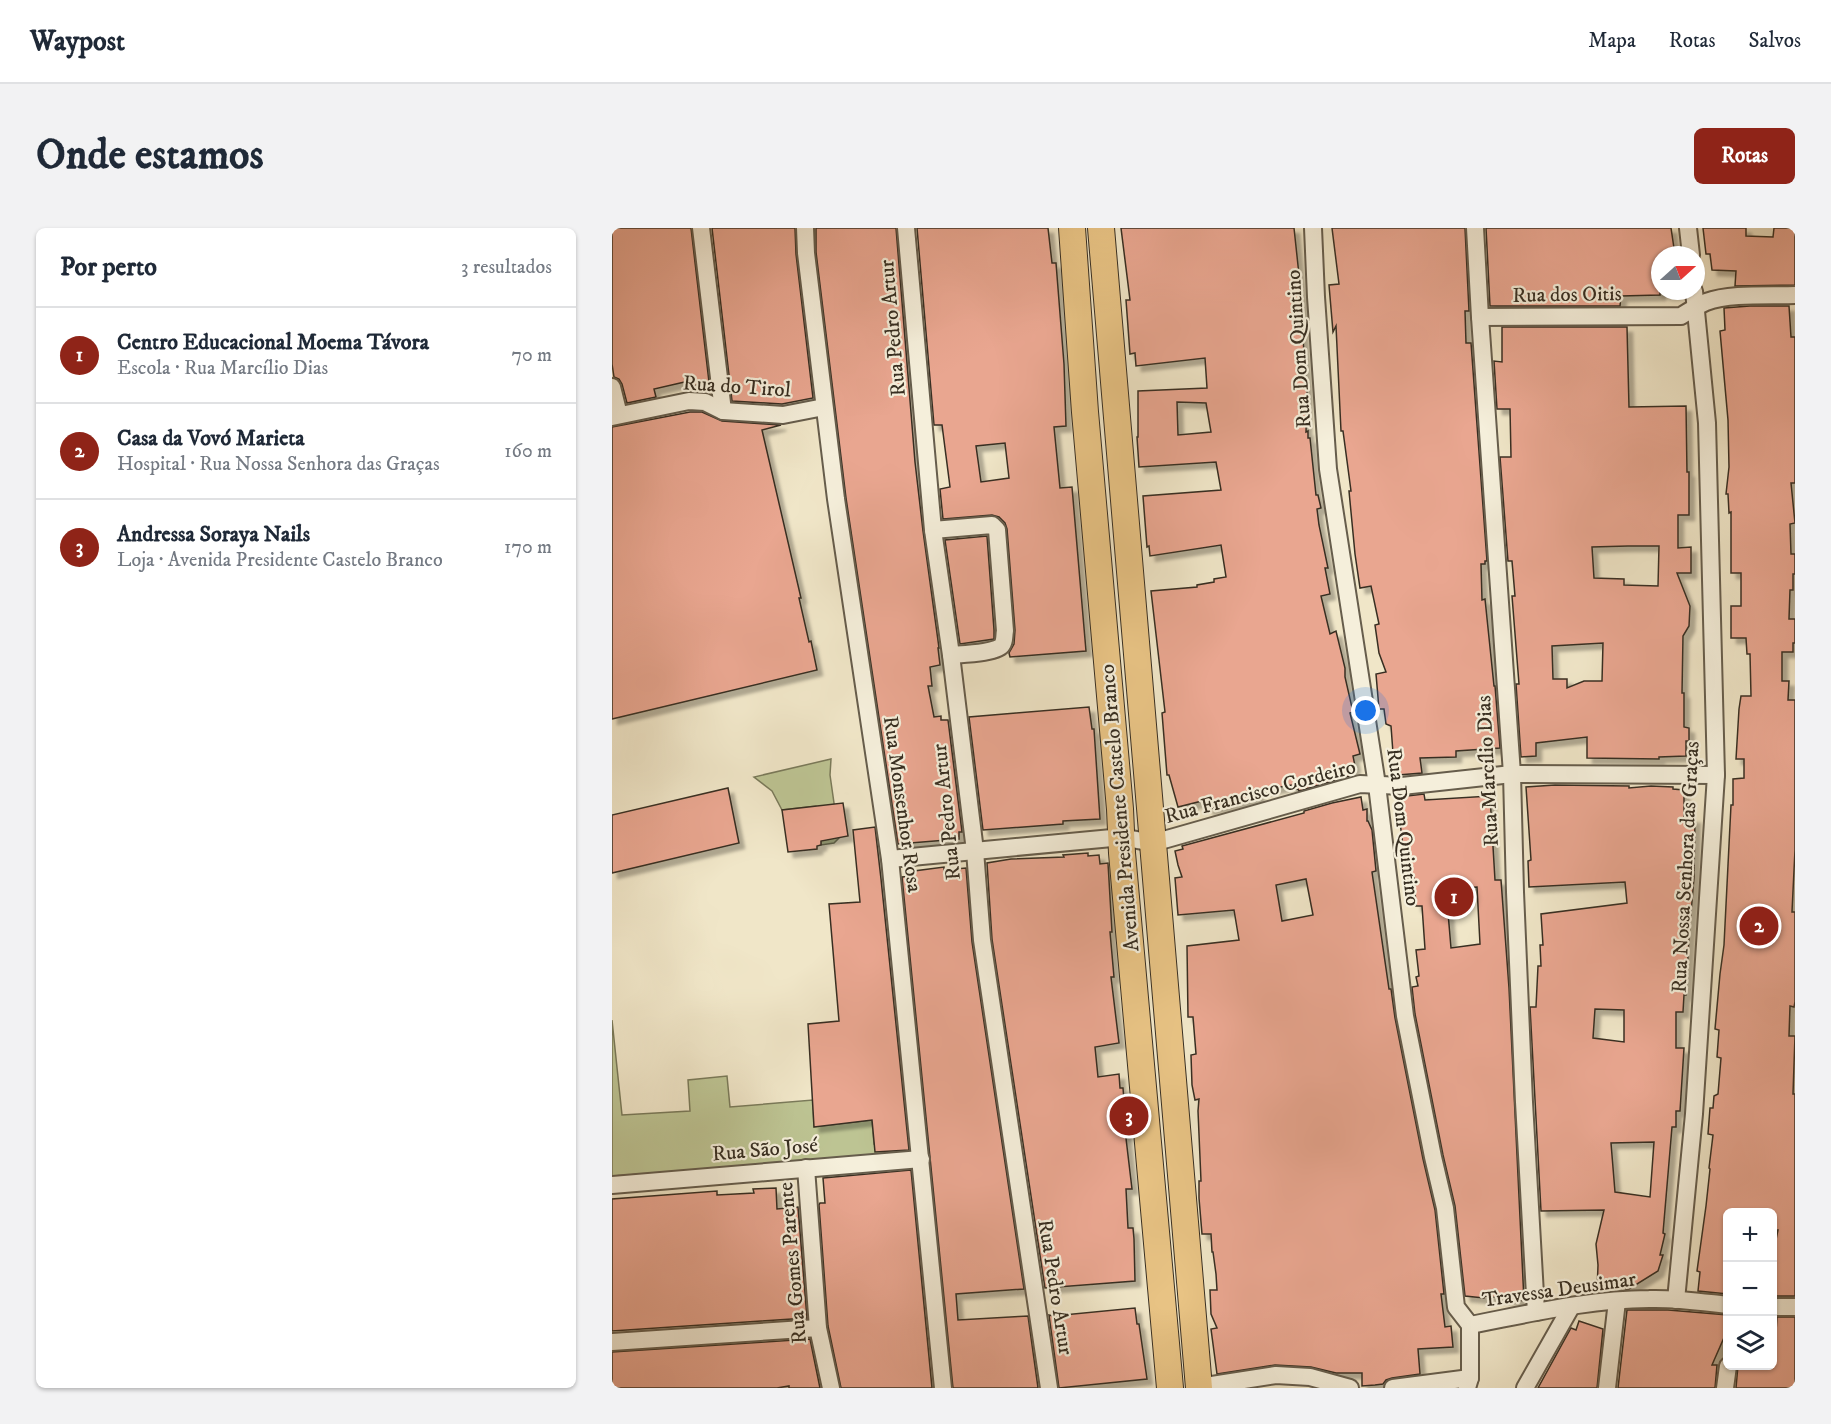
<!DOCTYPE html>
<html lang="pt">
<meta charset="utf-8">
<style>
body{margin:0;font-family:"IM FELL DW Pica",serif;background:#f2f2f3;color:#1f2937}
.controls{position:absolute;right:18px;bottom:18px;display:grid;overflow:hidden;border-radius:9px;box-shadow:0 2px 4px #0004}
.controls button{width:54px;height:54px;display:grid;place-items:center;padding:0;border:0;border-bottom:2px solid #e0e1e3;background:#fff;color:#1f2937;font:30px sans-serif}
.compass{position:absolute;left:1039px;top:18px;width:54px;height:54px;border-radius:50%;background:#fff;box-shadow:0 2px 4px #0004;rotate:69deg}
.you{position:absolute;left:754px;top:483px;width:21px;height:21px;margin:-15px;border:4px solid #fff;border-radius:50%;background:#1a73e8;box-shadow:0 0 0 9px #1a73e833}
.badge{display:grid;place-items:center;width:39px;height:39px;border-radius:50%;background:#8f2418;color:#fff;font-size:20px;font-weight:700}
.pin{position:absolute;translate:-50% -50%;border:3px solid #fff;box-shadow:0 2px 6px #0006}
.list{margin:0;padding:0;list-style:none}
h2{display:flex;justify-content:space-between;align-items:center;height:78px;margin:0;padding:0 24px;font-size:26px}
h2 small{font-size:20px;font-weight:400;color:#747a83}
.list li{display:grid;grid-template-columns:39px 1fr auto;gap:18px;align-items:center;box-sizing:border-box;height:96px;padding:0 24px;border-top:2px solid #e0e1e3}
.list b{display:block;font-size:22px;white-space:nowrap}
.list p{margin:0;font-size:20px;white-space:nowrap;color:#747a83}
.list em{font-size:20px;font-style:normal;color:#747a83}
.icon{flex:none;width:33px;height:33px;fill:none;stroke:currentColor;stroke-width:2;stroke-linecap:round;stroke-linejoin:round}
.map{position:relative;flex:none;width:1183px;height:1160px;overflow:hidden;border-radius:9px}
header{display:flex;align-items:center;gap:36px;box-sizing:border-box;height:84px;padding:0 30px;background:#fff;border-bottom:2px solid #e0e1e3}
header strong{font-size:28px}
nav{display:flex;gap:33px;margin-inline-start:auto;font-size:21px}
.intro{display:flex;align-items:center;justify-content:space-between;box-sizing:border-box;height:144px;padding:0 36px}
h1{margin:0;font-size:42px}
.button{padding:15px 27px;border-radius:9px;background:#8f2418;color:#fff;font-size:21px;font-weight:700}
main{display:flex;gap:36px;padding:0 36px}
aside{flex:1;background:#fff;border-radius:9px;box-shadow:0 2px 4px #0004}
.map>svg:first-child{display:block}
.green{fill:#bdc493;stroke:#7a7a5a;stroke-width:1.5}
.building{fill:#e9a690;stroke:#382f22;stroke-width:1.5;fill-rule:evenodd;filter:url(#shadow)}
.lines{fill:none;stroke-linecap:round;stroke-linejoin:round}
.street-casing{stroke:#665d4c;stroke-width:20}
.primary-casing{stroke:#382f22;stroke-width:28}
.street{stroke:#f5efdb;stroke-width:16}
.primary{stroke:#e8c384;stroke-width:26}
.labels{text-anchor:middle;stroke-width:4.5;stroke-linejoin:round;paint-order:stroke}
.street-label{font-size:21px;fill:#382f22;stroke:#f5efdb}
</style>
<header>
<strong>Waypost</strong>
<nav><a>Mapa</a><a>Rotas</a><a>Salvos</a></nav>
</header>
<div class="intro"><h1>Onde estamos</h1><a class="button">Rotas</a></div>
<main>
<aside>
<h2>Por perto<small>3 resultados</small></h2>
<ul class="list">
<li><span class="badge">1</span><div><b>Centro Educacional Moema Távora</b><p>Escola · Rua Marcílio Dias</p></div><em>70 m</em></li>
<li><span class="badge">2</span><div><b>Casa da Vovó Marieta</b><p>Hospital · Rua Nossa Senhora das Graças</p></div><em>160 m</em></li>
<li><span class="badge">3</span><div><b>Andressa Soraya Nails</b><p>Loja · Avenida Presidente Castelo Branco</p></div><em>170 m</em></li>
</ul>
</aside>
<div class="map">
<svg width="1183" height="1160" viewBox="0 0 1183 1160">
<defs>
<filter id="shadow"><feDropShadow dx="5.5" dy="5.5" stdDeviation="1.5" flood-color="#0004"/></filter>
</defs>
<rect width="100%" height="100%" fill="#f0e6c8"/>
<filter id="stains"><feTurbulence type="fractalNoise" baseFrequency=".00333" numOctaves="4"/><feColorMatrix values="0 0 0 0 .2 0 0 0 0 .09 0 0 0 0 .02 0 0 0 .5 -.17"/></filter>
<radialGradient id="worn" r=".72"><stop offset=".6" stop-color="#630" stop-opacity="0"/><stop offset="1" stop-color="#630" stop-opacity=".3"/></radialGradient>
<!-- green -->
<g class="green">
<path d="M 219,531 L 218,547 L 227,610 L 222,615 L 209,617 L 204,578 L 170,582 L 160,563 L 142,549 Z"/>
<path d="M 0,792 L 10,887 L 78,883 L 76,852 L 115,848 L 118,879 L 201,872 L 202,899 L 260,892 L 262,916 L 291,914 L 291,926 L 282,930 L 0,948 Z"/>
</g>
<!-- building -->
<g class="building">
<path d="M 0,0 L 79,0 L 97,154 L 77,159 L 77,153 L 42,161 L 44,169 L 15,175 L 10,156 L 7,151 L 2,149 L 0,136 Z"/>
<path d="M 100,0 L 183,0 L 184,26 L 201,170 L 170,176 L 120,173 Z"/>
<path d="M 204,0 L 284,0 L 303,234 L 311,303 L 327,420 L 326,420 L 328,437 L 318,439 L 320,458 L 316,458 L 322,489 L 329,488 L 329,492 L 336,492 L 350,604 L 347,604 L 347,611 L 286,616 L 234,270 L 204,24 Z"/>
<path d="M 305,0 L 436,0 L 440,35 L 444,35 L 452,136 L 454,198 L 442,199 L 448,260 L 460,259 L 474,423 L 398,429 L 397,425 L 402,416 L 403,402 L 395,301 L 393,295 L 387,289 L 380,287 L 331,291 L 328,261 L 338,259 L 330,197 L 322,197 ZM 393,215 L 397,250 L 369,254 L 364,218 Z"/>
<path d="M 509,0 L 682,0 L 691,84 L 689,84 L 695,164 L 694,204 L 696,203 L 696,210 L 698,210 L 704,267 L 706,267 L 709,280 L 705,281 L 707,297 L 716,340 L 713,340 L 718,366 L 709,368 L 718,406 L 724,403 L 733,440 L 733,449 L 741,484 L 738,485 L 748,526 L 741,528 L 743,538 L 737,548 L 687,563 L 686,561 L 680,562 L 679,557 L 646,563 L 647,570 L 596,581 L 594,572 L 566,579 L 557,547 L 555,547 L 550,485 L 553,484 L 539,363 L 585,359 L 585,357 L 602,354 L 602,351 L 614,349 L 609,317 L 538,328 L 537,318 L 535,319 L 531,268 L 609,262 L 604,234 L 527,239 L 525,209 L 526,209 L 526,163 L 595,160 L 593,130 L 524,138 L 523,125 L 518,126 L 514,72 L 518,72 ZM 565,174 L 594,175 L 599,204 L 566,207 Z"/>
<path d="M 720,0 L 853,0 L 857,83 L 853,83 L 854,115 L 859,115 L 875,333 L 873,333 L 873,336 L 869,336 L 870,372 L 873,371 L 882,458 L 883,458 L 888,520 L 844,523 L 844,529 L 808,530 L 810,545 L 786,547 L 784,525 L 781,525 L 779,498 L 774,496 L 772,481 L 767,481 L 764,446 L 774,444 L 767,425 L 763,397 L 767,396 L 759,358 L 748,360 L 743,326 L 737,263 L 739,263 L 731,203 L 729,203 L 724,98 L 721,104 L 717,57 L 727,56 Z"/>
<path d="M 874,0 L 1059,0 L 1063,27 L 1048,27 L 1048,67 L 1009,68 L 1008,78 L 878,78 Z"/>
<path d="M 1091,0 L 1134,0 L 1134,8 L 1161,9 L 1162,0 L 1183,0 L 1183,57 L 1123,58 L 1124,43 L 1100,42 L 1098,26 L 1094,26 Z"/>
<path d="M 1177,78 L 1179,109 L 1183,109 L 1183,255 L 1179,255 L 1183,295 L 1178,296 L 1179,326 L 1183,326 L 1183,346 L 1181,346 L 1181,362 L 1178,362 L 1177,391 L 1183,391 L 1183,415 L 1181,415 L 1181,424 L 1170,424 L 1170,453 L 1177,453 L 1176,472 L 1183,472 L 1183,622 L 1180,684 L 1183,684 L 1183,774 L 1182,779 L 1178,778 L 1177,808 L 1183,808 L 1181,866 L 1183,866 L 1183,1068 L 1161,1068 L 1161,1026 L 1166,1002 L 1164,1002 L 1164,999 L 1161,999 L 1161,984 L 1116,984 L 1116,1066 L 1086,1063 L 1088,1044 L 1085,1043 L 1094,978 L 1098,941 L 1097,940 L 1101,907 L 1096,906 L 1098,880 L 1101,880 L 1102,868 L 1106,866 L 1109,830 L 1105,829 L 1107,802 L 1103,801 L 1108,746 L 1112,717 L 1119,577 L 1121,577 L 1121,551 L 1132,550 L 1132,531 L 1124,531 L 1127,481 L 1129,468 L 1139,468 L 1138,426 L 1135,426 L 1134,410 L 1119,410 L 1119,378 L 1129,378 L 1129,345 L 1119,345 L 1119,284 L 1117,285 L 1116,266 L 1114,266 L 1117,239 L 1116,192 L 1108,103 L 1113,102 L 1112,80 L 1138,78 Z"/>
<path d="M 890,99 L 1015,99 L 1017,179 L 1074,178 L 1075,244 L 1077,244 L 1077,287 L 1066,287 L 1066,320 L 1079,319 L 1079,345 L 1065,345 L 1078,378 L 1077,398 L 1071,408 L 1070,465 L 1072,465 L 1072,499 L 1077,500 L 1077,513 L 1074,513 L 1074,528 L 1047,529 L 1047,531 L 975,530 L 975,509 L 924,515 L 924,528 L 909,529 L 904,456 L 907,456 L 900,368 L 903,368 L 900,333 L 896,333 L 888,229 L 899,229 L 898,181 L 885,181 L 882,133 L 890,134 ZM 1016,318 L 1047,318 L 1046,358 L 1012,357 L 1012,351 L 982,350 L 980,319 ZM 991,415 L 990,453 L 972,453 L 955,460 L 955,451 L 941,451 L 940,418 Z"/>
<path d="M 78,184 L 90,184 L 110,193 L 169,197 L 150,202 L 189,370 L 187,370 L 197,414 L 199,413 L 205,442 L 0,491 L 0,199 Z"/>
<path d="M 375,308 L 382,402 L 382,411 L 348,416 L 333,312 Z"/>
<path d="M 477,479 L 480,501 L 482,501 L 488,591 L 451,593 L 451,596 L 371,602 L 357,489 Z"/>
<path d="M 943,557 L 1017,558 L 1017,560 L 1039,558 L 1061,559 L 1061,561 L 1072,562 L 1072,589 L 1083,590 L 1082,650 L 1077,708 L 1074,767 L 1072,767 L 1071,784 L 1064,784 L 1064,820 L 1072,820 L 1068,883 L 1064,883 L 1064,899 L 1060,899 L 1051,1005 L 1053,1006 L 1048,1027 L 1051,1027 L 1046,1043 L 1017,1061 L 1014,1061 L 1014,1059 L 985,1064 L 986,1037 L 984,1016 L 992,982 L 929,983 L 918,779 L 924,779 L 926,738 L 929,738 L 928,717 L 931,717 L 929,686 L 1015,675 L 1013,654 L 917,659 L 916,633 L 919,632 L 914,559 ZM 983,781 L 1012,782 L 1012,814 L 981,810 ZM 1042,914 L 1038,969 L 1003,964 L 999,915 Z"/>
<path d="M 116,560 L 127,615 L 0,645 L 0,587 Z"/>
<path d="M 812,566 L 813,572 L 878,568 L 883,652 L 889,652 L 897,760 L 912,1073 L 873,1068 L 872,1070 L 853,1068 L 843,978 L 831,927 L 803,786 L 800,759 L 806,758 L 804,749 L 807,748 L 804,722 L 813,721 L 810,678 L 804,678 L 802,649 L 795,650 L 786,578 L 795,568 ZM 865,659 L 868,716 L 839,720 L 834,661 Z"/>
<path d="M 749,569 L 751,582 L 755,581 L 755,593 L 756,593 L 760,602 L 764,643 L 760,644 L 777,761 L 779,761 L 783,790 L 811,931 L 823,982 L 832,1066 L 829,1066 L 833,1099 L 839,1098 L 841,1119 L 806,1121 L 808,1146 L 780,1150 L 774,1152 L 771,1156 L 763,1157 L 750,1158 L 750,1145 L 724,1145 L 699,1139 L 663,1137 L 605,1146 L 599,1101 L 605,1100 L 599,1086 L 598,1062 L 605,1062 L 604,1046 L 601,1024 L 600,1024 L 599,1006 L 590,1006 L 587,970 L 587,953 L 589,953 L 586,883 L 587,871 L 583,872 L 580,857 L 579,827 L 584,826 L 581,789 L 576,789 L 575,718 L 627,712 L 622,682 L 566,687 L 563,650 L 570,649 L 566,637 L 563,623 L 571,621 L 570,618 L 692,585 L 692,583 L 720,575 ZM 694,651 L 701,687 L 670,693 L 664,657 Z"/>
<path d="M 231,575 L 236,608 L 209,613 L 209,617 L 205,618 L 205,621 L 176,624 L 170,582 Z"/>
<path d="M 263,599 L 269,651 L 297,922 L 263,924 L 260,892 L 202,899 L 196,796 L 227,793 L 217,676 L 248,674 L 241,602 Z"/>
<path d="M 476,625 L 476,628 L 487,627 L 488,636 L 496,635 L 500,704 L 498,704 L 502,749 L 499,749 L 507,815 L 483,819 L 486,849 L 507,846 L 508,860 L 511,860 L 513,885 L 511,885 L 520,961 L 514,961 L 516,1000 L 521,1000 L 522,1011 L 523,1053 L 433,1060 L 380,711 L 375,635 L 399,631 L 452,629 L 451,627 Z"/>
<path d="M 332,639 L 332,642 L 354,640 L 360,714 L 412,1061 L 344,1066 L 346,1092 L 416,1088 L 426,1160 L 341,1160 L 290,649 L 302,648 L 302,643 Z"/>
<path d="M 299,942 L 320,1160 L 229,1160 L 216,1098 L 207,977 L 208,975 L 213,975 L 211,950 Z"/>
<path d="M 164,960 L 165,981 L 186,979 L 195,1090 L 0,1103 L 0,971 L 105,963 L 105,967 L 142,965 L 141,961 Z"/>
<path d="M 523,1080 L 525,1096 L 527,1096 L 535,1151 L 447,1160 L 437,1087 L 441,1088 Z"/>
<path d="M 1015,1082 L 1056,1082 L 1116,1087 L 1114,1105 L 1100,1137 L 1105,1137 L 1103,1160 L 1006,1160 Z"/>
<path d="M 1165,1089 L 1183,1089 L 1183,1160 L 1124,1160 L 1126,1137 L 1161,1137 L 1161,1117 L 1163,1118 Z"/>
<path d="M 967,1093 L 991,1101 L 985,1160 L 926,1160 L 959,1100 L 964,1102 Z"/>
<path d="M 198,1111 L 208,1160 L 177,1160 L 177,1158 L 165,1160 L 0,1160 L 0,1124 Z"/>
</g>
<g class="lines">
<defs>
<g id="street">
<path d="M 89,0 L 111,183"/>
<path d="M 193,0 L 194,25 L 224,271 L 278,631 L 331,1160"/>
<path d="M 294,0 L 321,302 L 339,427 L 363,623 L 370,712 L 437,1160"/>
<path d="M 701,0 L 704,69 L 716,241 L 765,557 L 793,788 L 821,929 L 833,980 L 844,1079 L 858,1097 L 858,1150 L 855,1160"/>
<path d="M 863,0 L 868,89 L 900,546 L 903,664 L 912,874 L 924,1084"/>
<path d="M 1076,0 L 1079,27"/>
<path d="M 868,89 L 1069,88 C 1077,83 1085,78 1094,74 C 1119,65 1156,68 1183,67"/>
<path d="M 0,159 L 7,187"/>
<path d="M 0,189 L 77,173 L 93,174 L 111,183 L 171,187 L 212,179"/>
<path d="M 321,302 L 380,297 L 385,302 L 393,403 C 392,407 393,413 390,417 C 386,425 349,426 339,427"/>
<path d="M 278,631 L 500,610 L 509,609 L 541,615 L 748,556 L 790,558 L 900,546 L 1104,547"/>
<path d="M 194,940 L 206,1100 L 219,1160"/>
<path d="M 0,957 L 309,931"/>
<path d="M 1064,1072 L 1082,886 L 1104,547 L 1095,195 L 1082,63"/>
<path d="M 1160,1079 L 1183,1079"/>
<path d="M 858,1097 C 916,1086 978,1071 1037,1071 C 1063,1070 1089,1074 1116,1077"/>
<path d="M 0,1114 L 206,1100"/>
<path d="M 587,1159 L 664,1147 L 698,1149 L 738,1160"/>
<path d="M 781,1160 L 858,1150"/>
<path d="M 913,1160 L 959,1079"/>
<path d="M 995,1160 L 1005,1073"/>
<path d="M 1113,1160 L 1116,1138"/>
</g>
<g id="primary">
<path d="M 460,0 L 473,184 L 508,581 L 510,625 L 558,1160"/>
<path d="M 489,0 L 587,1160"/>
</g>
</defs>
<!-- street casing -->
<use href="#street" class="street-casing"/>
<!-- primary casing -->
<use href="#primary" class="primary-casing"/>
<!-- street -->
<use href="#street" class="street"/>
<!-- primary -->
<use href="#primary" class="primary"/>
</g>
<g class="labels">
<!-- street labels -->
<g class="street-label">
<text transform="translate(955 66) rotate(-1)" y="7">Rua dos Oitis</text>
<text transform="translate(280 100) rotate(-95)" y="7">Rua Pedro Artur</text>
<text transform="translate(686 121) rotate(-94)" y="7">Rua Dom Quintino</text>
<text transform="translate(125 158) rotate(4)" y="7">Rua do Tirol</text>
<text transform="translate(875 543) rotate(-93)" y="7">Rua Marcílio Dias</text>
<text transform="translate(648 563) rotate(-15)" y="7">Rua Francisco Cordeiro</text>
<text transform="translate(291 576) rotate(82)" y="7">Rua Monsenhor Rosa</text>
<text transform="translate(507 580) rotate(-95)" y="7">Avenida Presidente Castelo Branco</text>
<text transform="translate(334 584) rotate(-96)" y="7">Rua Pedro Artur</text>
<text transform="translate(792 599) rotate(83)" y="7">Rua Dom Quintino</text>
<text transform="translate(1073 639) rotate(-87)" y="7">Rua Nossa Senhora das Graças</text>
<text transform="translate(153 921) rotate(-5)" y="7">Rua São José</text>
<text transform="translate(180 1035) rotate(-95)" y="7">Rua Gomes Parente</text>
<text transform="translate(444 1059) rotate(81)" y="7">Rua Pedro Artur</text>
<text transform="translate(947 1061) rotate(-8)" y="7">Travessa Deusimar</text>
</g>
</g>
<rect width="100%" height="100%" filter="url(#stains)"/>
<rect width="100%" height="100%" fill="url(#worn)"/>
</svg>
<div class="controls">
<button>+</button>
<button>−</button>
<button><svg class="icon" aria-label="layers" viewBox="0 0 24 24"><path d="M12 4l9 5-9 5-9-5zM3 14l9 5 9-5"/></svg></button>
</div>
<svg class="compass" viewBox="-18 -18 36 36"><path d="M0-13l5 13h-10z" fill="#e53935"/><path d="M0 13l5-13h-10z" fill="#747a83"/></svg>
<div class="you"></div>
<div class="pin badge" style="left:842px;top:669px">1</div>
<div class="pin badge" style="left:1147px;top:698px">2</div>
<div class="pin badge" style="left:517px;top:888px">3</div>
</div>
</main>
